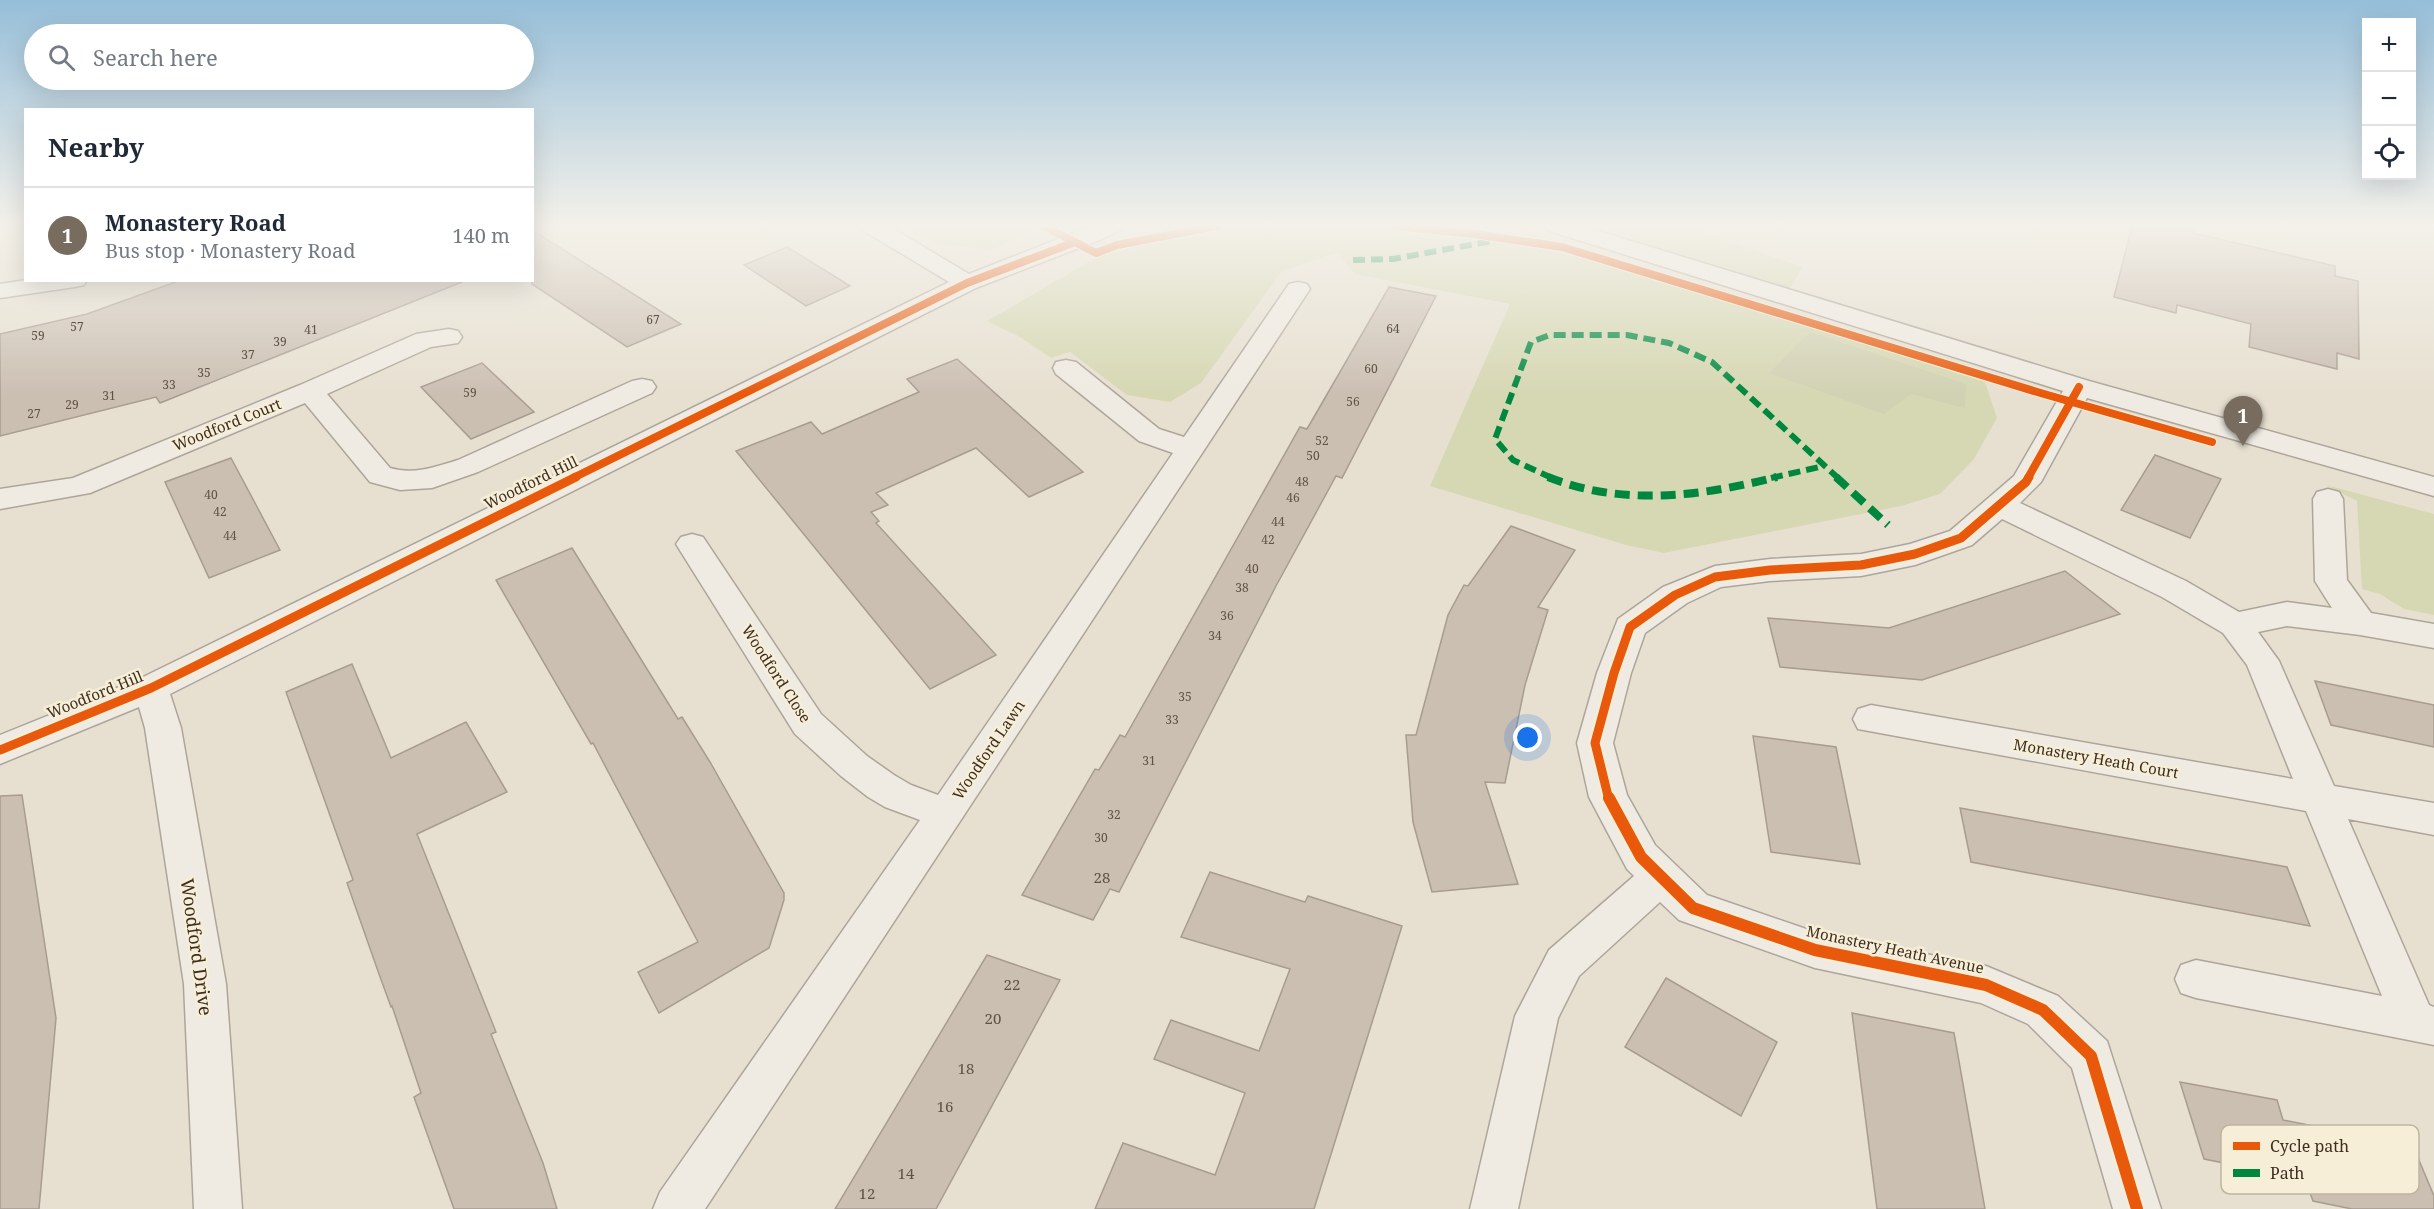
<!DOCTYPE html>
<meta charset="utf-8">
<style>
body{margin:0;font-family:"Noto Serif",serif;background:#f6f6f7;color:#1f2937}
.controls{position:absolute;right:18px;top:18px;display:grid;overflow:hidden;border-radius:0px;box-shadow:0 6px 24px #0002}
.controls button{width:54px;height:54px;display:grid;place-items:center;padding:0;border:0;border-bottom:2px solid #e0e1e3;background:#fff;color:#1f2937;font:30px sans-serif}
.you{position:absolute;left:1528px;top:738px;width:21px;height:21px;margin:-15px;border:4px solid #fff;border-radius:50%;background:#1a73e8;box-shadow:0 0 0 9px #1a73e833}
.badge{display:grid;place-items:center;width:39px;height:39px;border-radius:50%;background:#786c5e;color:#fff;font-size:20px;font-weight:700}
.pin{position:absolute;translate:-50% -50px;filter:drop-shadow(0 2px 3px #0008)}
.pin::after{content:'';position:absolute;top:32px;width:21px;height:18px;background:inherit;clip-path:polygon(0 0,100% 0,50% 100%)}
.list{margin:0;padding:0;list-style:none}
h2{display:flex;justify-content:space-between;align-items:center;height:78px;margin:0;padding:0 24px;font-size:26px}
h2 small{font-size:20px;font-weight:400;color:#747a83}
.list li{display:grid;grid-template-columns:39px 1fr auto;gap:18px;align-items:center;box-sizing:border-box;height:96px;padding:0 24px;border-top:2px solid #e0e1e3}
.list b{display:block;font-size:22px;white-space:nowrap}
.list p{margin:0;font-size:20px;white-space:nowrap;color:#747a83}
.list em{font-size:20px;font-style:normal;color:#747a83}
.icon{flex:none;width:33px;height:33px;fill:none;stroke:currentColor;stroke-width:2;stroke-linecap:round;stroke-linejoin:round}
.map{position:relative;flex:none;width:2434px;height:1209px;overflow:hidden}
.search{position:absolute;background:#fff;box-shadow:0 6px 24px #0002;left:24px;top:24px;width:510px;height:66px;display:flex;align-items:center;gap:15px;box-sizing:border-box;padding:0 21px;border-radius:33px;color:#747a83;font-size:22px}
.panel{position:absolute;background:#fff;box-shadow:0 6px 24px #0002;left:24px;top:108px;width:510px;height:174px;border-radius:0px}
.map>svg:first-child{display:block}
.green{fill:#d6d7b3}
.cemetery{fill:#d1d1b3}
.building{fill:#cbbfb2;stroke:#a89c90;stroke-width:1.5}
.lines{fill:none;stroke-linecap:round;stroke-linejoin:round}
.minor-casing{stroke:#ada599;stroke-width:3}
.minor{fill:#efebe3;fill-rule:evenodd}
.quiet-far1{stroke:#00873e;stroke-width:6;stroke-dasharray:12 6;stroke-linecap:butt}
.quiet{stroke:#00873e;stroke-width:8;stroke-dasharray:15 8;stroke-linecap:butt}
.cycleway-far2-casing{stroke:#f7eed8;stroke-width:10}
.cycleway-far1-casing{stroke:#f7eed8;stroke-width:13}
.cycleway-casing{stroke:#f7eed8;stroke-width:16}
.cycleway-far2{stroke:#e8590c;stroke-width:8}
.cycleway-far1{stroke:#e8590c;stroke-width:9}
.cycleway{stroke:#e8590c;stroke-width:12}
.labels{text-anchor:middle;stroke-width:5;stroke-linejoin:round;paint-order:stroke}
.number-label{font-size:12px;fill:#605244}
.street-label{font-size:15px;fill:#3d2e20;stroke:#f7eed8}
.near-number-label{font-size:15px;fill:#605244}
.near-street-label{font-size:18px;fill:#3d2e20;stroke:#f7eed8}
.key{fill:#f7eed8;stroke:#bfb4a1;stroke-width:1.5}
.key-label{font-size:16px;fill:#3d2e20}
</style>
<div class="map">
<svg width="2434" height="1209" viewBox="0 0 2434 1209">
<rect width="100%" height="100%" fill="#e7e0d1"/>
<!-- green -->
<g class="green">
<path d="M 903,226 L 1041,226 L 991,250 L 933,243 Z"/>
<path d="M 1291,226 C 1382,226 1471,235 1560,253 C 1603,262 1646,278 1688,290 L 1688,288 L 1985,382 L 1997,418 L 1974,459 L 1940,494 L 1901,506 L 1664,553 L 1626,545 L 1430,486 L 1510,304 L 1355,274 L 1337,253 L 1282,271 L 1201,383 L 1170,402 L 1127,395 L 1070,352 L 1051,358 L 1020,337 L 987,321 L 1099,256 L 1158,242 L 1215,232 Z"/>
<path d="M 1587,226 L 1683,226 L 1803,267 L 1789,289 Z"/>
<path d="M 2326,485 L 2434,514 L 2434,615 L 2404,609 L 2380,594 L 2362,589 L 2357,501 Z"/>
</g>
<!-- cemetery -->
<path class="cemetery" d="M 1810,332 L 1966,384 L 1965,408 L 1911,394 L 1884,414 L 1769,373 Z"/>
<!-- building -->
<g class="building">
<path d="M 2132,226 L 2194,226 L 2193,233 L 2335,266 L 2335,276 L 2358,281 L 2359,359 L 2337,353 L 2337,369 L 2249,347 L 2251,324 L 2177,305 L 2176,313 L 2114,297 Z"/>
<path d="M 532,230 L 616,283 L 681,324 L 627,347 L 532,284 Z"/>
<path d="M 787,247 L 834,276 L 850,286 L 806,306 L 744,265 Z"/>
<path d="M 181,280 L 462,280 L 462,282 L 160,403 L 156,397 L 0,436 L 0,334 L 87,314 Z"/>
<path d="M 1389,287 L 1436,296 L 1342,478 L 1336,476 L 1276,586 L 1119,892 L 1110,889 L 1093,920 L 1022,895 L 1095,769 L 1099,770 L 1120,735 L 1125,737 L 1300,427 L 1307,429 Z"/>
<path d="M 957,359 L 1083,472 L 1029,497 L 976,448 L 876,493 L 888,505 L 871,512 L 879,521 L 876,523 L 996,655 L 930,689 L 736,451 L 811,422 L 822,434 L 919,392 L 907,379 Z"/>
<path d="M 482,363 L 534,412 L 471,439 L 421,387 Z"/>
<path d="M 2155,455 L 2221,479 L 2190,538 L 2121,510 Z"/>
<path d="M 231,458 L 280,550 L 209,578 L 165,482 Z"/>
<path d="M 1511,526 L 1575,550 L 1538,607 L 1548,610 L 1525,685 L 1505,783 L 1485,782 L 1518,884 L 1432,892 L 1413,822 L 1406,735 L 1416,735 L 1448,615 L 1464,585 L 1468,586 Z"/>
<path d="M 572,548 L 678,719 L 682,717 L 710,762 L 784,893 L 784,900 L 769,948 L 659,1013 L 638,972 L 698,942 L 593,743 L 591,744 L 496,580 Z"/>
<path d="M 2065,571 L 2120,614 L 1922,680 L 1780,667 L 1768,618 L 1889,628 Z"/>
<path d="M 352,664 L 391,758 L 466,722 L 507,792 L 417,834 L 496,1032 L 491,1034 L 543,1163 L 557,1209 L 454,1209 L 414,1097 L 421,1093 L 392,1006 L 391,1007 L 379,974 L 347,883 L 353,880 L 286,692 Z"/>
<path d="M 2315,681 L 2434,705 L 2434,747 L 2331,725 Z"/>
<path d="M 1753,736 L 1836,747 L 1860,864 L 1771,852 Z"/>
<path d="M 22,795 L 56,1018 L 39,1209 L 0,1209 L 0,796 Z"/>
<path d="M 1960,808 L 2287,867 L 2310,926 L 1971,862 Z"/>
<path d="M 1210,872 L 1305,902 L 1308,896 L 1402,926 L 1314,1209 L 1095,1209 L 1123,1143 L 1215,1175 L 1245,1093 L 1154,1059 L 1171,1020 L 1259,1051 L 1290,969 L 1181,937 Z"/>
<path d="M 987,955 L 1060,980 L 936,1209 L 835,1209 Z"/>
<path d="M 1666,978 L 1777,1042 L 1741,1116 L 1625,1047 Z"/>
<path d="M 1852,1013 L 1954,1033 L 1985,1209 L 1877,1209 Z"/>
<path d="M 2180,1082 L 2277,1100 L 2283,1120 L 2413,1146 L 2434,1196 L 2434,1209 L 2352,1209 L 2313,1201 L 2305,1179 L 2204,1159 Z"/>
</g>
<g class="lines">
<defs>
<g id="minor">
<path d="M 860,226 L 889,226 L 969,274 L 1091,226 L 1123,226 L 1119,231 L 1102,239 L 976,288 L 170,694 L 181,728 L 226,984 L 242,1209 L 194,1209 L 184,984 L 145,728 L 139,707 L 0,764 L 0,735 L 139,679 L 949,282 L 864,231 Z"/>
<path d="M 1545,226 L 1582,226 L 2089,381 L 2434,477 L 2434,496 L 2087,398 L 2041,482 L 2020,503 L 2186,581 L 2239,612 L 2287,602 L 2332,608 L 2315,581 L 2313,499 L 2317,492 L 2328,489 L 2339,492 L 2343,499 L 2347,580 L 2371,613 L 2434,624 L 2434,648 L 2360,635 L 2287,626 L 2258,632 L 2279,661 L 2334,786 L 2434,803 L 2434,835 L 2348,819 L 2429,1005 L 2434,1007 L 2434,1045 L 2196,998 L 2181,993 L 2175,979 L 2181,965 L 2196,960 L 2382,996 L 2306,811 L 1858,729 L 1853,719 L 1858,709 L 1871,705 L 2293,779 L 2247,665 L 2223,633 L 2162,597 L 2002,519 L 1972,545 L 1915,565 L 1861,576 L 1770,581 L 1721,587 L 1687,603 L 1645,633 L 1631,673 L 1613,743 L 1627,795 L 1655,845 L 1707,895 L 1815,932 L 1986,966 L 2058,996 L 2107,1041 L 2161,1209 L 2113,1209 L 2072,1068 L 2028,1024 L 1981,1003 L 1815,968 L 1679,920 L 1660,902 L 1579,976 L 1558,1018 L 1518,1209 L 1470,1209 L 1515,1016 L 1549,950 L 1634,876 L 1627,869 L 1589,797 L 1577,743 L 1597,673 L 1618,619 L 1663,587 L 1715,566 L 1770,559 L 1861,554 L 1910,544 L 1950,531 L 2014,476 L 2063,391 L 1549,231 Z"/>
<path d="M 26,280 L 87,280 L 84,285 L 75,287 L 0,298 L 0,284 Z"/>
<path d="M 1298,282 L 1307,284 L 1310,289 L 705,1209 L 653,1209 L 660,1192 L 920,820 L 885,807 L 868,797 L 841,776 L 795,734 L 676,544 L 681,537 L 692,534 L 703,537 L 821,714 L 867,756 L 894,775 L 911,785 L 938,795 L 1173,453 L 1139,441 L 1056,374 L 1053,368 L 1056,362 L 1066,360 L 1076,362 L 1159,429 L 1184,437 L 1289,284 Z"/>
<path d="M 449,329 L 458,331 L 462,337 L 458,343 L 431,347 L 327,394 L 390,468 C 414,475 435,467 458,460 L 632,381 L 642,379 L 652,381 L 656,387 L 652,393 L 478,472 L 432,488 L 400,490 L 370,482 L 305,403 L 90,493 L 0,509 L 0,489 L 73,478 L 300,385 L 416,334 Z"/>
</g>
</defs>
<!-- minor casing -->
<use href="#minor" class="minor-casing"/>
<!-- minor -->
<use href="#minor" class="minor"/>
<!-- quiet-far1 -->
<g class="quiet-far1">
<path d="M 1353,260 L 1393,259 L 1492,241"/>
<path d="M 1552,478 L 1513,460 L 1495,439 L 1531,342 L 1550,335 L 1627,335 L 1669,343 L 1712,362 L 1838,478"/>
<path d="M 1771,478 L 1824,466"/>
</g>
<!-- quiet -->
<g class="quiet">
<path d="M 1548,477 C 1623,507 1702,496 1777,477"/>
<path d="M 1836,477 L 1888,525"/>
</g>
<defs>
<g id="cycleway-far2">
<path d="M 1044,226 L 1096,253 L 1117,245 L 1217,226"/>
<path d="M 1395,226 L 1474,234 L 1562,247 L 2044,394 L 2212,442"/>
<path d="M 573,478 L 967,283 L 1075,242"/>
<path d="M 2028,478 L 2079,387"/>
</g>
<g id="cycleway-far1">
<path d="M 0,750 L 151,688 L 576,477"/>
<path d="M 1609,800 L 1595,743 L 1614,673 L 1630,627 L 1675,595 L 1715,577 L 1770,570 L 1861,565 L 1915,554 L 1961,538 L 2026,482 L 2029,477"/>
</g>
<path id="cycleway" d="M 1609,798 L 1641,857 L 1693,908 L 1815,950 L 1986,985 L 2043,1010 L 2091,1056 L 2137,1209"/>
</defs>
<!-- cycleway-far2 casing -->
<use href="#cycleway-far2" class="cycleway-far2-casing"/>
<!-- cycleway-far1 casing -->
<use href="#cycleway-far1" class="cycleway-far1-casing"/>
<!-- cycleway casing -->
<use href="#cycleway" class="cycleway-casing"/>
<!-- cycleway-far2 -->
<use href="#cycleway-far2" class="cycleway-far2"/>
<!-- cycleway-far1 -->
<use href="#cycleway-far1" class="cycleway-far1"/>
<!-- cycleway -->
<use href="#cycleway" class="cycleway"/>
</g>
<!-- sky -->
<linearGradient id="sky" x2="0" y2="1"><stop stop-color="#96bed9"/><stop offset="0.57" stop-color="#f4f1ea"/><stop offset="1" stop-color="#f4f1ea" stop-opacity="0"/></linearGradient>
<rect width="2434" height="395" fill="url(#sky)"/>
<g class="labels">
<!-- number labels -->
<g class="number-label">
<text x="653" y="324">67</text>
<text x="77" y="331">57</text>
<text x="1393" y="333">64</text>
<text x="311" y="334">41</text>
<text x="38" y="340">59</text>
<text x="280" y="346">39</text>
<text x="248" y="359">37</text>
<text x="1371" y="373">60</text>
<text x="204" y="377">35</text>
<text x="169" y="389">33</text>
<text x="470" y="397">59</text>
<text x="109" y="400">31</text>
<text x="1353" y="406">56</text>
<text x="72" y="409">29</text>
<text x="34" y="418">27</text>
<text x="1322" y="445">52</text>
<text x="1313" y="460">50</text>
<text x="1302" y="486">48</text>
<text x="211" y="499">40</text>
<text x="1293" y="502">46</text>
<text x="220" y="516">42</text>
<text x="1278" y="526">44</text>
<text x="230" y="540">44</text>
<text x="1268" y="544">42</text>
<text x="1252" y="573">40</text>
<text x="1242" y="592">38</text>
<text x="1227" y="620">36</text>
<text x="1215" y="640">34</text>
<text x="1185" y="701">35</text>
<text x="1172" y="724">33</text>
<text x="1149" y="765">31</text>
<text x="1114" y="819">32</text>
<text x="1101" y="842">30</text>
</g>
<!-- street labels -->
<g class="street-label">
<text transform="translate(227 425) rotate(-22)" y="5">Woodford Court</text>
<text transform="translate(531 483) rotate(-26)" y="5">Woodford Hill</text>
<text transform="translate(776 674) rotate(57)" y="5">Woodford Close</text>
<text transform="translate(95 695) rotate(-22)" y="5">Woodford Hill</text>
<text transform="translate(989 750) rotate(-56)" y="5">Woodford Lawn</text>
<text transform="translate(2096 759) rotate(10)" y="5">Monastery Heath Court</text>
<text transform="translate(1895 950) rotate(12)" y="5">Monastery Heath Avenue</text>
</g>
<!-- near-number labels -->
<g class="near-number-label">
<text x="1102" y="883">28</text>
<text x="1012" y="990">22</text>
<text x="993" y="1024">20</text>
<text x="966" y="1074">18</text>
<text x="945" y="1112">16</text>
<text x="906" y="1179">14</text>
<text x="867" y="1199">12</text>
</g>
<!-- near-street labels -->
<g class="near-street-label">
<text transform="translate(196 947) rotate(82)" y="6">Woodford Drive</text>
</g>
</g>
<!-- legend -->
<rect x="2221" y="1125" width="198" height="69" rx="9" class="key"/>
<rect x="2233" y="1142" width="27" height="8" fill="#e8590c"/>
<rect x="2233" y="1169" width="27" height="8" fill="#00873e"/>
<g class="key-label">
<text x="2270" y="1152">Cycle path</text>
<text x="2270" y="1179">Path</text>
</g>
</svg>
<div class="controls">
<button>+</button>
<button>−</button>
<button><svg class="icon" aria-label="locate" viewBox="0 0 24 24"><circle cx="12" cy="12" r="6"/><path d="M12 2v4M12 18v4M2 12h4M18 12h4"/></svg></button>
</div>
<div class="you"></div>
<div class="pin badge" style="left:2243px;top:446px">1</div>
<div class="search"><svg class="icon" aria-label="search" viewBox="0 0 24 24"><circle cx="10" cy="10" r="6"/><path d="M15 15l6 6"/></svg>Search here</div>
<section class="panel">
<h2>Nearby<small></small></h2>
<ul class="list">
<li><span class="badge">1</span><div><b>Monastery Road</b><p>Bus stop · Monastery Road</p></div><em>140 m</em></li>
</ul>
</section>
</div>
